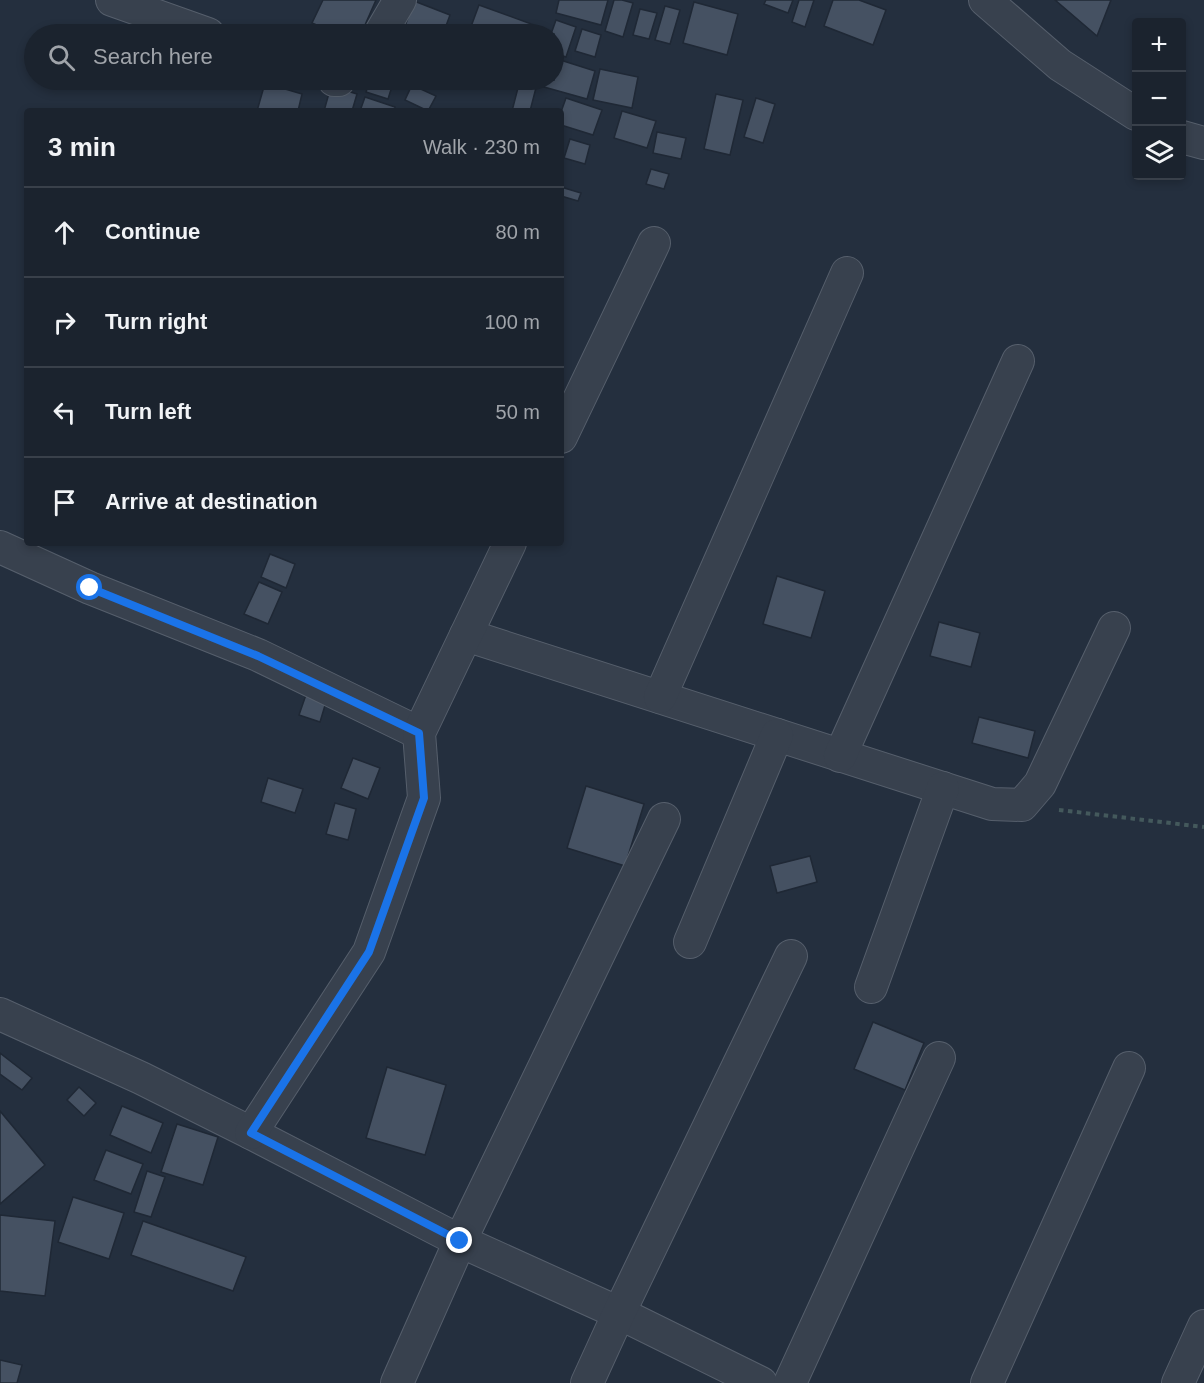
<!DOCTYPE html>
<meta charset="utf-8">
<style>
body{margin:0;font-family:Arial,sans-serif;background:#282f3a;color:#f1f3f6}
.controls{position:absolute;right:18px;top:18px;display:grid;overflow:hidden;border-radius:6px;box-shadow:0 3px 9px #0003}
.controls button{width:54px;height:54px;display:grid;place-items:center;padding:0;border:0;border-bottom:2px solid #39404a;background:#1b232e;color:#f1f3f6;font:30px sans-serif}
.stop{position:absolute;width:18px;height:18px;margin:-14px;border:4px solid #1a73e8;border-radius:50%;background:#fff}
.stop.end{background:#1a73e8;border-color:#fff;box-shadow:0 2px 6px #0008}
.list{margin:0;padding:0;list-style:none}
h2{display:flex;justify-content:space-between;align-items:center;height:78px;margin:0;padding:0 24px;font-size:26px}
h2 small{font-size:20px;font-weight:400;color:#a0a4aa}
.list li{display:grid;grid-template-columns:39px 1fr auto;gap:18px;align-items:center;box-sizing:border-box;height:90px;padding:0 24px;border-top:2px solid #39404a}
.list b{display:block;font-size:22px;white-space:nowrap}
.list em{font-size:20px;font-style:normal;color:#a0a4aa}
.icon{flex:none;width:33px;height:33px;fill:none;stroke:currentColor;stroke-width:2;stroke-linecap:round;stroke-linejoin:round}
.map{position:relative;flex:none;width:1204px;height:1383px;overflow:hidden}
.search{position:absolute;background:#1b232e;box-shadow:0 3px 9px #0003;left:24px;top:24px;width:540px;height:66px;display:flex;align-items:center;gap:15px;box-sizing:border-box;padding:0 21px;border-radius:33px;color:#a0a4aa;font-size:22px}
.panel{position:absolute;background:#1b232e;box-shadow:0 3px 9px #0003;left:24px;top:108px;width:540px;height:438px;border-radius:6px}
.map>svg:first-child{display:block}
.building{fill:#455162;stroke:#1f2835;stroke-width:1.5}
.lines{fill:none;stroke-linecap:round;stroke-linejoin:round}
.minor-casing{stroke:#565f6c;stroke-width:34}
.path{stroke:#44595c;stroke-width:4;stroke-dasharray:4.5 4.5;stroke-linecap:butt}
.minor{stroke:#38414e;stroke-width:32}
.route{stroke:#1a73e8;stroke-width:8}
</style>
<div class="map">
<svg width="1204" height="1383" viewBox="0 0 1204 1383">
<rect width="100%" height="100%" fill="#242f3e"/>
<!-- building -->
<g class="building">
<path d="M 323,0 L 376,0 L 361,34 L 337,34 L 312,23 Z"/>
<path d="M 559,0 L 608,0 L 601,25 L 556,13 Z"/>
<path d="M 614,0 L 622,0 L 633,3 L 623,37 L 605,31 Z"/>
<path d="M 766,0 L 793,0 L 788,13 L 764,4 Z"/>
<path d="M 799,0 L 814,0 L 805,27 L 792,22 Z"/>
<path d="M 833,0 L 859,0 L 886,10 L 873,45 L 824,26 Z"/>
<path d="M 1055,0 L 1111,0 L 1097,36 Z"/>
<path d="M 414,1 L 450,15 L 443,34 L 419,34 L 404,29 Z"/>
<path d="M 694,2 L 738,14 L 727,55 L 683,43 Z"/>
<path d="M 479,5 L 545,29 L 543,34 L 476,34 L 469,32 Z"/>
<path d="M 665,6 L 680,10 L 670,44 L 655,40 Z"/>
<path d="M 640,9 L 657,13 L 649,39 L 633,35 Z"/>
<path d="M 556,20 L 576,27 L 566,57 L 554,53 L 554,34 L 551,34 Z"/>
<path d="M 582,29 L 601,35 L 595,57 L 575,51 Z"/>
<path d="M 554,58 L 595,71 L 587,99 L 544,87 L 546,80 L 554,80 Z"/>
<path d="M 600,69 L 638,77 L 632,108 L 593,100 Z"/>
<path d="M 370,80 L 394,80 L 388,99 L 366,92 Z"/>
<path d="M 520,80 L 538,80 L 530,111 L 512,111 Z"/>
<path d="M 265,83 L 302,94 L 298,111 L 257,111 Z"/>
<path d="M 412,85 L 436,96 L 428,111 L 405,100 Z"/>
<path d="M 331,86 L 357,94 L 352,111 L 324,111 Z"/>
<path d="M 716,94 L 743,100 L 730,155 L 704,149 Z"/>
<path d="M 365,97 L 395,107 L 394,111 L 360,111 Z"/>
<path d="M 566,98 L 602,110 L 593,135 L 561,125 L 561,112 Z"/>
<path d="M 756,98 L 775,104 L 763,143 L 744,137 Z"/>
<path d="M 622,111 L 656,121 L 647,148 L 614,138 Z"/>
<path d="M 657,132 L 686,138 L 681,159 L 653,153 Z"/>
<path d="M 570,139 L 590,145 L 585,164 L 564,158 Z"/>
<path d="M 651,169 L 669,174 L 664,189 L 646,184 Z"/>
<path d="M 561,187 L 581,193 L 578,201 L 561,196 Z"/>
<path d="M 270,554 L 295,564 L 286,588 L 261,577 Z"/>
<path d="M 777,576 L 825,591 L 811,638 L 763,624 Z"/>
<path d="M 259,582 L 282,592 L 268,624 L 244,614 Z"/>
<path d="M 939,622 L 980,633 L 971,667 L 930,656 Z"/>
<path d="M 309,686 L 329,692 L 320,722 L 299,715 Z"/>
<path d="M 979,717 L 1035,731 L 1028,758 L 972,743 Z"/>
<path d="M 353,758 L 380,768 L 368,799 L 341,788 Z"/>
<path d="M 268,778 L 303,789 L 295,813 L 261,802 Z"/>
<path d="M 586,786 L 644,804 L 625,866 L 567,848 Z"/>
<path d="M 335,803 L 356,809 L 348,840 L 326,834 Z"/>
<path d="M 810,856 L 817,882 L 777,893 L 770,866 Z"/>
<path d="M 873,1022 L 924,1043 L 905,1090 L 854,1069 Z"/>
<path d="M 0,1053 L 32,1078 L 22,1090 L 0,1074 Z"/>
<path d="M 387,1067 L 446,1085 L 425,1155 L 366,1138 Z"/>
<path d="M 79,1087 L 96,1103 L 84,1116 L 67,1100 Z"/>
<path d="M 122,1106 L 163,1123 L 151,1153 L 110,1135 Z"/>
<path d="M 0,1111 L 45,1165 L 0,1204 Z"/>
<path d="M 177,1124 L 218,1137 L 203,1185 L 161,1172 Z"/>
<path d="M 106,1150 L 143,1164 L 131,1194 L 94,1180 Z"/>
<path d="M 147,1171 L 165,1177 L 151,1217 L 134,1212 Z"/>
<path d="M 73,1197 L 124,1213 L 109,1259 L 58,1242 Z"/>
<path d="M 0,1215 L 55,1221 L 45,1296 L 0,1291 Z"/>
<path d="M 143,1221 L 246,1257 L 233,1291 L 131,1255 Z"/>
<path d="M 0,1360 L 22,1365 L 17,1383 L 0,1383 Z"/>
</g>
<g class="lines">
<defs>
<g id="minor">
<path d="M 112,0 L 208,34"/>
<path d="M 985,0 L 1060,65 L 1136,114"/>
<path d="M 380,34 L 400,0"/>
<path d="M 334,80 L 339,80"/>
<path d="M 1182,137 L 1204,143"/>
<path d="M 561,437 L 654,243"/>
<path d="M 0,547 L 90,588 L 258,655 L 419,733"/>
<path d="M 466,635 L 992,804 L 1022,805 L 1040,784 L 1114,628"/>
<path d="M 660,697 L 847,273"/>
<path d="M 840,756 L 1018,361"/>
<path d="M 690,942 L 777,735"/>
<path d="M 871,987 L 943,788"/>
<path d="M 0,1014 L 141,1078 L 251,1133 L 460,1241 L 619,1313 L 761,1383"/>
<path d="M 251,1133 L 369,952 L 424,798 L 419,733 L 510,543"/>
<path d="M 397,1383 L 460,1241 L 664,819"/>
<path d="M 587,1383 L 619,1313 L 791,956"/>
<path d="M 790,1383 L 939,1058"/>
<path d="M 987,1383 L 1129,1068"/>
<path d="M 1178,1383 L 1204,1326"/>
</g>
</defs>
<!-- minor casing -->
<use href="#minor" class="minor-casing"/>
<!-- path -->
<path class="path" d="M 1059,810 L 1204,827"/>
<!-- minor -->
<use href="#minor" class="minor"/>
</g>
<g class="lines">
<!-- route -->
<path class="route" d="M 90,588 L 258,656 L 419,733 L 424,798 L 369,952 L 251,1133 L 460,1241"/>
</g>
</svg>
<div class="controls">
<button>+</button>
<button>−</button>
<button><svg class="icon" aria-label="layers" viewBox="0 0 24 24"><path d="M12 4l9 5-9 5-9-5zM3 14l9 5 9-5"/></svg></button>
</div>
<div class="stop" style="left:90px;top:588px"></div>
<div class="stop end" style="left:460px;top:1241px"></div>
<div class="search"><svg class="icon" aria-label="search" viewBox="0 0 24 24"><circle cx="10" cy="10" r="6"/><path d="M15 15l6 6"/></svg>Search here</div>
<section class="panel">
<h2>3 min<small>Walk · 230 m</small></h2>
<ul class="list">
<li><svg class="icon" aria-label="ahead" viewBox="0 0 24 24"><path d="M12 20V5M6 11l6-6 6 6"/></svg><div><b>Continue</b></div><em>80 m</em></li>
<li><svg class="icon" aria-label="right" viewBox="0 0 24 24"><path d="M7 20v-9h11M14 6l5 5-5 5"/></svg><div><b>Turn right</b></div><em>100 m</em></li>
<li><svg class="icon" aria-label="left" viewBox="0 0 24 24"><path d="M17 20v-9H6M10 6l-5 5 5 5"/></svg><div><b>Turn left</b></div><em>50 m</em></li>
<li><svg class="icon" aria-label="arrive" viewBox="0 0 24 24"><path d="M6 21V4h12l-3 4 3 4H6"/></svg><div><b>Arrive at destination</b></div></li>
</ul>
</section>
</div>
